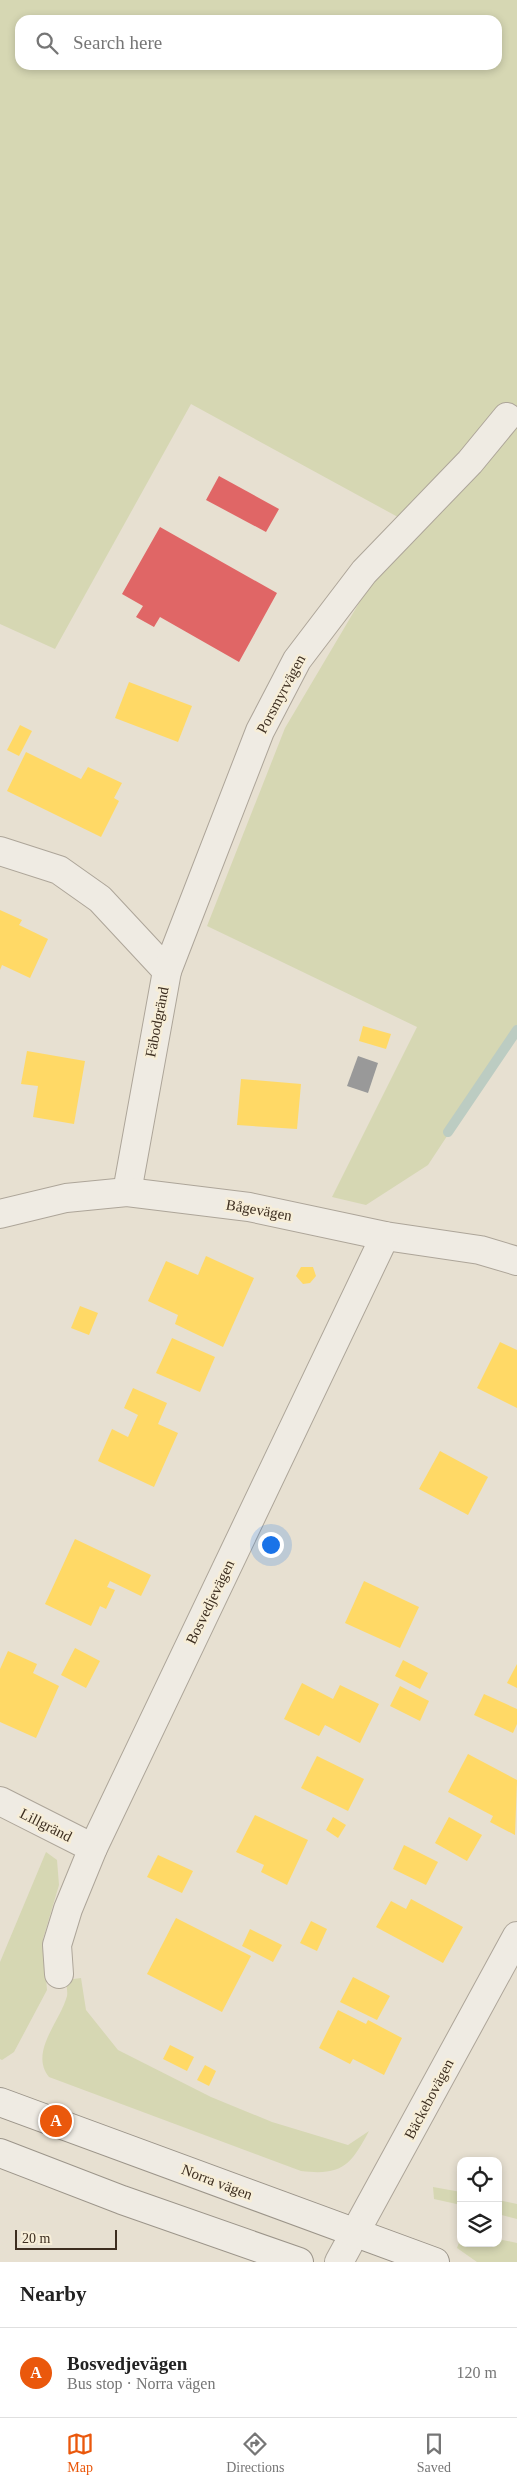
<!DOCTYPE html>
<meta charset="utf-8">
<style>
body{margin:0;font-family:"Times New Roman",serif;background:#f2f2f2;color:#222}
.controls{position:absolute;right:15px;bottom:15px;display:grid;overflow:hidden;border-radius:10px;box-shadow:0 2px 8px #0003}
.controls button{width:45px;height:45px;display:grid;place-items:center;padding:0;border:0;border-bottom:1px solid #e0e0e0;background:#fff;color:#222;font:25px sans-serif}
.scale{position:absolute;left:15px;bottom:12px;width:102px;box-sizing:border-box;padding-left:5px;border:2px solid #3d2e20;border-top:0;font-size:14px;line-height:18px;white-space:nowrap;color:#3d2e20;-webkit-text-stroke:4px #f7eed8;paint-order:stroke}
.you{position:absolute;left:270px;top:1544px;width:18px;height:18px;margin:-12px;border:4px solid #fff;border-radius:50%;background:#1a73e8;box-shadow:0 0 0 8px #1a73e833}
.badge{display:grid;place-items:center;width:32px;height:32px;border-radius:50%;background:#ea580c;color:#fff;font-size:16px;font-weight:700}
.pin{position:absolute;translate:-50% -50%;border:2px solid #fff;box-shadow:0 1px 5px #0006}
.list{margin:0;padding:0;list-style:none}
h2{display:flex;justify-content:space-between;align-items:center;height:65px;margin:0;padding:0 20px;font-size:21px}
h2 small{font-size:16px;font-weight:400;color:#767676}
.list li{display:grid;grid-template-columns:32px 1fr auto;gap:15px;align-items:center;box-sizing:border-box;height:90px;padding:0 20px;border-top:1px solid #e0e0e0}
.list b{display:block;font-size:19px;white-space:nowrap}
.list p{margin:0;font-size:16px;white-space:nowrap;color:#767676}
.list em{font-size:16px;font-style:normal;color:#767676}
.icon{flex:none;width:28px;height:28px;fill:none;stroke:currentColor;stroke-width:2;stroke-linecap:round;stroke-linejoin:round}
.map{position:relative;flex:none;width:517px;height:2262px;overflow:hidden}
.search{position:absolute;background:#fff;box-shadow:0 2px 8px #0003;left:15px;right:15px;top:15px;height:55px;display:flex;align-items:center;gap:12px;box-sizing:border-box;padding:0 18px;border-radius:15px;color:#767676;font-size:19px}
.sheet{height:155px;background:#fff}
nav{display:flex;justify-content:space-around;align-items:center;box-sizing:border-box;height:70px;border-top:1px solid #e0e0e0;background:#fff;font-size:14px;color:#767676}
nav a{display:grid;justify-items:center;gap:2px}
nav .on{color:#ea580c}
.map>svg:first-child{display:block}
.green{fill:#d6d7b3;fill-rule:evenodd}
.homes{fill:#ffd966}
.shops{fill:#e06666}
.industry{fill:#999}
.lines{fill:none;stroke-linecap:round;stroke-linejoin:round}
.stream{stroke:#bcccc2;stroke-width:10}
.minor-casing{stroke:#ada599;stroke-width:30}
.tertiary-casing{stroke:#ada599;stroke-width:30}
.secondary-casing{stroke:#9c958a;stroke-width:30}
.minor{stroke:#efebe3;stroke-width:28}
.tertiary{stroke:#efebe3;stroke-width:28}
.secondary{stroke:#efebe3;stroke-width:28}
.labels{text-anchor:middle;stroke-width:5;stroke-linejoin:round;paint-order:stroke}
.street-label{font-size:15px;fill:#3d2e20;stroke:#f7eed8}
</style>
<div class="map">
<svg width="517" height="2262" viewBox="0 0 517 2262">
<rect width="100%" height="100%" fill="#e7e0d1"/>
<!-- green -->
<g class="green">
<path d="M 0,0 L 517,0 L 517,1030 L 428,1165 L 366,1205 L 332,1197 L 417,1027 L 207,926 L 285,728 L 407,522 L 191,404 L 55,649 L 0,624 ZM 20,20 L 497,20 L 497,65 L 20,65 Z"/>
<path d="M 46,1852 L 57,1860 L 59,1885 L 43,1939 L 47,1990 L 14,2052 L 2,2060 L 0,2059 L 0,1962 Z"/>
<path d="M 81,1978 L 86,2010 L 118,2050 L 211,2097 L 272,2122 L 348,2145 L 369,2131 C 351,2165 342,2176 301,2171 L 49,2077 C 29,2052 60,2022 67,1996 C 68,1991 66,1985 66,1980 Z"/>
<path d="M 433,2187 L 461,2192 L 461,2205 L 434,2199 Z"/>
<path d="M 498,2200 L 517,2204 L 517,2219 L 498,2214 Z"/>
<path d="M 461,2237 L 461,2243 L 498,2243 L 498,2239 L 517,2243 L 517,2262 L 477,2262 L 457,2248 Z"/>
</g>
<!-- homes -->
<g class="homes">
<path d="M 129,682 L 192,706 L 178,742 L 115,718 Z"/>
<path d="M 20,725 L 32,731 L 19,756 L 7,750 Z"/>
<path d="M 26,752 L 81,779 L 88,767 L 122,783 L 114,798 L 119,801 L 101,837 L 7,791 Z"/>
<path d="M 0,910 L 22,920 L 19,925 L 48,939 L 30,978 L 2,965 L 0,970 Z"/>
<path d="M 363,1026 L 391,1034 L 386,1049 L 359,1041 Z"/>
<path d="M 27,1051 L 85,1061 L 74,1124 L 33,1117 L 38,1086 L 21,1084 Z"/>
<path d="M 241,1079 L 301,1084 L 297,1129 L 237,1125 Z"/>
<path d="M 206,1256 L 254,1278 L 223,1347 L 175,1324 L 178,1315 L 148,1301 L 166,1261 L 198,1275 Z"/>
<path d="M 301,1267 L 313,1267 L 316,1276 L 310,1283 L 303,1284 L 296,1276 Z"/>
<path d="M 80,1306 L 98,1313 L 89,1335 L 71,1328 Z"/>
<path d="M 172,1338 L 215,1357 L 200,1392 L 156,1373 Z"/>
<path d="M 500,1342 L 517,1350 L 517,1408 L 477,1388 Z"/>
<path d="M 133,1388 L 167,1403 L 158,1424 L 178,1433 L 154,1487 L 98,1461 L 112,1429 L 128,1437 L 138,1415 L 124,1408 Z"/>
<path d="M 440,1451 L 488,1477 L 468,1515 L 419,1489 Z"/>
<path d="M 75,1539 L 151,1575 L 141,1596 L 110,1581 L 107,1587 L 115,1590 L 106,1609 L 100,1606 L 91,1626 L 45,1604 Z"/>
<path d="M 364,1581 L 419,1607 L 400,1648 L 345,1623 Z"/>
<path d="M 75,1648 L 100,1661 L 86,1688 L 61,1675 Z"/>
<path d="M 8,1651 L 37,1664 L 33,1673 L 59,1686 L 36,1738 L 0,1722 L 0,1669 Z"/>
<path d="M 403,1660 L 428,1673 L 420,1689 L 395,1676 Z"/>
<path d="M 517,1664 L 517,1688 L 507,1683 Z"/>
<path d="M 302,1683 L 333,1699 L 340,1685 L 379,1704 L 360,1743 L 325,1725 L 319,1736 L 284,1719 Z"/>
<path d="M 400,1686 L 429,1701 L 420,1721 L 390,1706 Z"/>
<path d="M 484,1694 L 517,1709 L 517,1724 L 513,1733 L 474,1715 Z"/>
<path d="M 468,1754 L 517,1780 L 515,1835 L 490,1822 L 493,1816 L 448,1792 Z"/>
<path d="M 317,1756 L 364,1779 L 348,1811 L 301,1788 Z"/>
<path d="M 255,1815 L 308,1840 L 287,1885 L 261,1872 L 264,1865 L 236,1852 Z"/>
<path d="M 333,1817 L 346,1825 L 338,1838 L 326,1830 Z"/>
<path d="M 449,1817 L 482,1835 L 467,1861 L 435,1843 Z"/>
<path d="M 404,1845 L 438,1862 L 426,1885 L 393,1869 Z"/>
<path d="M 158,1855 L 193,1871 L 182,1893 L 147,1877 Z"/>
<path d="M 411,1899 L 463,1927 L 443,1963 L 376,1927 L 391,1901 L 406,1909 Z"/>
<path d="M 176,1918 L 251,1956 L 222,2012 L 147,1974 Z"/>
<path d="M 311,1921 L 327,1929 L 317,1951 L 300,1943 Z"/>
<path d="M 250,1929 L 282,1945 L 273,1962 L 242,1946 Z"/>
<path d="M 353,1977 L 390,1996 L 377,2020 L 340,2002 Z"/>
<path d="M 338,2010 L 366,2024 L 368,2020 L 402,2038 L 384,2075 L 353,2059 L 350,2064 L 319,2048 Z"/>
<path d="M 170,2045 L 194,2057 L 187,2071 L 163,2059 Z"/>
<path d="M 205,2065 L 216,2071 L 209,2086 L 197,2080 Z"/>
</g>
<!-- shops -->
<g class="shops">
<path d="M 219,476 L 279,509 L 266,532 L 206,500 Z"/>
<path d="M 160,527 L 277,593 L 239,662 L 160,617 L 154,627 L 136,617 L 143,606 L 122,594 Z"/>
</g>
<!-- industry -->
<path class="industry" d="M 358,1056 L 378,1063 L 368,1093 L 347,1086 Z"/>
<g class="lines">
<!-- stream -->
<path class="stream" d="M 448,1132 L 517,1030"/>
<defs>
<g id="minor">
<path d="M 0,851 L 59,870 L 100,899 L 167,971 L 127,1192"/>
<path d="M 167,971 L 260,731 L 297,660 L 364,572 L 470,462 L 507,417"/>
<path d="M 0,1214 L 66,1198 L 127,1192 L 249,1207 L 385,1236 L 480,1250 L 517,1261"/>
<path d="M 0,1801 L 93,1848"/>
<path d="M 59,1974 L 57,1945 L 68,1909 L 93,1848 L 385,1236"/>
</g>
<path id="tertiary" d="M 339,2262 L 517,1936"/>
<g id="secondary">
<path d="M 0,2102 L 435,2262"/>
<path d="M 0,2153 L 122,2200 L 299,2262"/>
</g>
</defs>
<!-- minor casing -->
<use href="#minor" class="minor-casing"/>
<!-- tertiary casing -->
<use href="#tertiary" class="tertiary-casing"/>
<!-- secondary casing -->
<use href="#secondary" class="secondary-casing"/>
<!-- minor -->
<use href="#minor" class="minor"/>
<!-- tertiary -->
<use href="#tertiary" class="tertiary"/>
<!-- secondary -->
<use href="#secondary" class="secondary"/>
</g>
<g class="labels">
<!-- street labels -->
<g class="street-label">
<text transform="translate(281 694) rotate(-62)" y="5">Porsmyrvägen</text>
<text transform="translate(157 1022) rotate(-79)" y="5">Fäbodgränd</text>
<text transform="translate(259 1210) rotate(10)" y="5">Bågevägen</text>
<text transform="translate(210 1602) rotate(-64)" y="5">Bosvedjevägen</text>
<text transform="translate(46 1825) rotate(27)" y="5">Lillgränd</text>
<text transform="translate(429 2099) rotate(-62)" y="5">Bäckebovägen</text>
<text transform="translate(217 2182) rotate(21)" y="5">Norra vägen</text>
</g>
</g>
</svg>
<div class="controls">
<button><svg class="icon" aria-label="locate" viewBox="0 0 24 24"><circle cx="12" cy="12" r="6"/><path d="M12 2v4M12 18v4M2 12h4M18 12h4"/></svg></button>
<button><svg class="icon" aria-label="layers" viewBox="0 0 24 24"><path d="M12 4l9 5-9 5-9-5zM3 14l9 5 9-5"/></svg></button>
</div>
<div class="scale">20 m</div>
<div class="you"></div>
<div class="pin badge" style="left:56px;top:2121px">A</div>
<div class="search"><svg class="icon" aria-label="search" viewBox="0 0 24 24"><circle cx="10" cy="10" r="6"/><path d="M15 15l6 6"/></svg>Search here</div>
</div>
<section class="sheet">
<h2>Nearby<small></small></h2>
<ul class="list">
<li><span class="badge">A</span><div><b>Bosvedjevägen</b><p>Bus stop · Norra vägen</p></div><em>120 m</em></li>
</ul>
</section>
<nav>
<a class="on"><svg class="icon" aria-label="map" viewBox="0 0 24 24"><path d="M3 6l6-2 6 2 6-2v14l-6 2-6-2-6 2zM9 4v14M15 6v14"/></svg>Map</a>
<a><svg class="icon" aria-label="directions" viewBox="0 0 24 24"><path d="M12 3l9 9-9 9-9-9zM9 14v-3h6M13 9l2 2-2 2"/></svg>Directions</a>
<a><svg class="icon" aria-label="saved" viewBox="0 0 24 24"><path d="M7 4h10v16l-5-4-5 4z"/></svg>Saved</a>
</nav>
